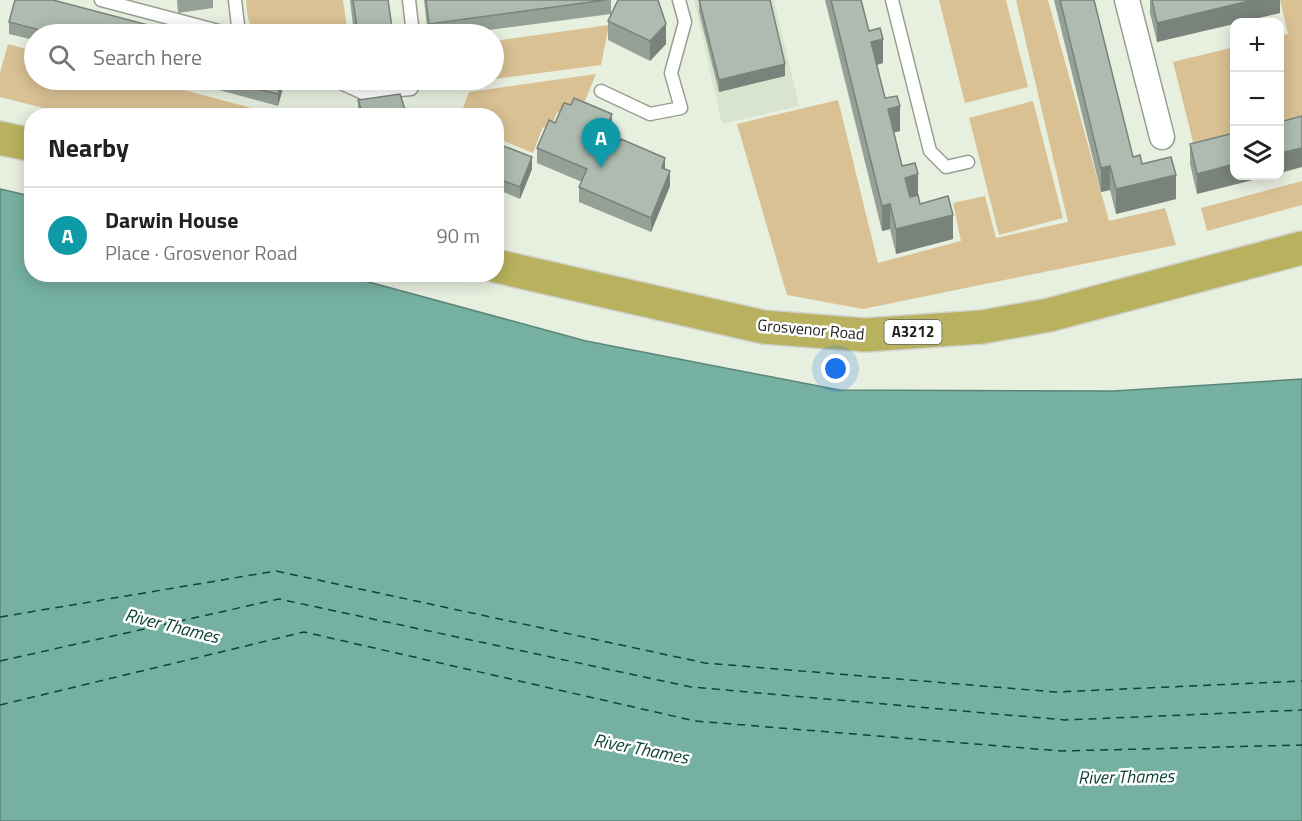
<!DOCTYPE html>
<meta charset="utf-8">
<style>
body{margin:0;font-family:"Titillium Web",sans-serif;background:#f2f2f2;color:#222}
.controls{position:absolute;right:18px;top:18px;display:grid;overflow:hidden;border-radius:12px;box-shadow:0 3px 15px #0003}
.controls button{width:54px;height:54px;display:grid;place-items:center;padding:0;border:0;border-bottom:2px solid #e0e0e0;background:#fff;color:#222;font:30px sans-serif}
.you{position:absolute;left:836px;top:369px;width:21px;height:21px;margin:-15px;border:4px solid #fff;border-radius:50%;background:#1a73e8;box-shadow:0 0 0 9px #1a73e833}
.badge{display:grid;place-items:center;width:39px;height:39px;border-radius:50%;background:#ea580c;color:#fff;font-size:20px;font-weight:700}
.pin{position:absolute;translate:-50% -50px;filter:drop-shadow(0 2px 3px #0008)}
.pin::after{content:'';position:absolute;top:32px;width:21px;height:18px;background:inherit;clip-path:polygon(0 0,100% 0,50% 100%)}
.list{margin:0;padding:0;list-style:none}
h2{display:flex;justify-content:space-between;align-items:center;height:78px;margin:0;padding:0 24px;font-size:26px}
h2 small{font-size:20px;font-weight:400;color:#767676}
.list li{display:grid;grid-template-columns:39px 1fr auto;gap:18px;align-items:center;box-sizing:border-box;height:96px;padding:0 24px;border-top:2px solid #e0e0e0}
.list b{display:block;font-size:22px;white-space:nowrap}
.list p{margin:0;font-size:20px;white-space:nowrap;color:#767676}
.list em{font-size:20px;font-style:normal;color:#767676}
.icon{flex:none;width:33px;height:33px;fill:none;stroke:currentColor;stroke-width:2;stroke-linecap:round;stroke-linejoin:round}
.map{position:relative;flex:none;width:1302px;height:821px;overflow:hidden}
.search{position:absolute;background:#fff;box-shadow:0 3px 15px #0003;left:24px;top:24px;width:480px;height:66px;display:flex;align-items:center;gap:15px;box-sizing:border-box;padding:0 21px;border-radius:33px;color:#767676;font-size:22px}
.panel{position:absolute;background:#fff;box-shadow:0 3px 15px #0003;left:24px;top:108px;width:480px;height:174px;border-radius:24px}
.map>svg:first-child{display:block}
.built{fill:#d9e4ce}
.green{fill:#dac194}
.water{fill:#75b0a1;stroke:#5b8579;stroke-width:1.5}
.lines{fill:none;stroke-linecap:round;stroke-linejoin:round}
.ferry{stroke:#0e4338;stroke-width:1.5;stroke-dasharray:8 6;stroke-linecap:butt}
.service-casing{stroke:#989f91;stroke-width:15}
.minor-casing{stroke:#989f91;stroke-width:27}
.trunk-casing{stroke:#d2d2d1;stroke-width:36}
.service{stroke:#fff;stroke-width:12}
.minor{stroke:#fff;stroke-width:24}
.trunk{stroke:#b8b25e;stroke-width:33}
.wall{fill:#95a197}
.shaded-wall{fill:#79837b}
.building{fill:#adbbb0;stroke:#79837b;stroke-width:1.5}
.labels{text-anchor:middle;stroke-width:5;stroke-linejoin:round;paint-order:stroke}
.shield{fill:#fff;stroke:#61635f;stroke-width:1.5}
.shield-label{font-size:15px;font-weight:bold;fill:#1d201b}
.street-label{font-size:16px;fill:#1d201b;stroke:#fff}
.water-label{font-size:18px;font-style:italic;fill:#0e4338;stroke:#fff}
</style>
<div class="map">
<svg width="1302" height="821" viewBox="0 0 1302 821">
<rect width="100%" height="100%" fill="#e7efdf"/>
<!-- built -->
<path class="built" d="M 694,0 L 774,0 L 799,106 L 722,124 Z"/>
<!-- green -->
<g class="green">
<path d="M 246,0 L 343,0 L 348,34 L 270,34 C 247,28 248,23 246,0 Z"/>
<path d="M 939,0 L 1006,0 L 1028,87 L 965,103 Z"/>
<path d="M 1016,0 L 1048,0 L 1109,221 L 1165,208 L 1176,245 L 863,309 L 787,295 L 737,124 L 838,100 L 878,263 L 961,241 L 953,203 L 985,196 L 996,238 L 1068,222 Z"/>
<path d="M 1280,0 L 1302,0 L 1302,124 L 1280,130 L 1280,36 L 1288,34 Z"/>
<path d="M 609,25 L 601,65 L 494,79 L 494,41 Z"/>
<path d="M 8,44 L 34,51 L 34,80 L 145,80 L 279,115 L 71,115 L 0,97 L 0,73 Z"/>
<path d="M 1234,47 L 1234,141 L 1195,150 L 1173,62 Z"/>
<path d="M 596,74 L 580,113 L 566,115 L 557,112 L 550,130 L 543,127 L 533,153 L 497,138 L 496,116 L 460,116 L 469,92 Z"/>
<path d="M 429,80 L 493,80 L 430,88 Z"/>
<path d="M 1033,101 L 1063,218 L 999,235 L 969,118 Z"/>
<path d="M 1302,181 L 1302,205 L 1207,231 L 1201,208 Z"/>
</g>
<!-- water -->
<path class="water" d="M 0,189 L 31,196 L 32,274 L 343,275 L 586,341 L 839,390 L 1114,391 L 1302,379 L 1302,821 L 0,821 Z"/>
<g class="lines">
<!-- ferry -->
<g class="ferry">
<path d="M 0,617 L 276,571 L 705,663 L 1055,692 L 1302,681"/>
<path d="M 0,661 L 279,599 L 691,687 L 1065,720 L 1302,710"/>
<path d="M 0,705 L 304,632 L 695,721 L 1061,751 L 1302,745"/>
</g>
<defs>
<g id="service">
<path d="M 101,0 L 230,34"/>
<path d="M 235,0 L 239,34"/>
<path d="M 409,0 L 413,34"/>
<path d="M 892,0 L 930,151 L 946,167 L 968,162"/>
<path d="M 334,80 L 363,93 L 411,89 L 417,80"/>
<path d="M 601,91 L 650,114 L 681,108 L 671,73 L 685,22 L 679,0"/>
</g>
<path id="minor" d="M 1127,0 L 1162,137"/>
<g id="trunk">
<path d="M 0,138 L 32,145"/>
<path d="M 496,266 L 763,327 L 865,335 L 982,327 L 1049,315 L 1302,248"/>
</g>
</defs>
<!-- service casing -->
<use href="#service" class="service-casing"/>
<!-- minor casing -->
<use href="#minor" class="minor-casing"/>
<!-- trunk casing -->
<use href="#trunk" class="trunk-casing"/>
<!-- service -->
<use href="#service" class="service"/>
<!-- minor -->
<use href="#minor" class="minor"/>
<!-- trunk -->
<use href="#trunk" class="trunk"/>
</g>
<!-- wall -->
<g class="wall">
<path d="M 177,0 L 213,0 L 213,8 L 178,13 Z"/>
<path d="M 350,0 L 388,0 L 393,34 L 354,34 Z"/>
<path d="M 424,0 L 611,0 L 611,14 L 458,34 L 428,34 Z"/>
<path d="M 699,0 L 785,76 L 719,92 L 699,12 Z"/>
<path d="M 825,0 L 861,0 L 869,31 L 883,63 L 877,65 L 885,98 L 900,131 L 894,132 L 902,166 L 918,196 L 920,204 L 953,239 L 896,254 L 890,229 L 882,231 Z"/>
<path d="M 1054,0 L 1094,0 L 1133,157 L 1142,164 L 1176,199 L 1116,214 L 1110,190 L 1101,192 Z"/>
<path d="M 1150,0 L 1280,0 L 1280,13 L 1241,22 L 1234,22 L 1157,42 L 1150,13 Z"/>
<path d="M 608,21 L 666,44 L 650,61 L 608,40 Z"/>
<path d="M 9,22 L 182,34 L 34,34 L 34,40 L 9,34 Z"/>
<path d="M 181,80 L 285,80 L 278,106 Z"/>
<path d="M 360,80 L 383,80 L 361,83 Z"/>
<path d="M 358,100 L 407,116 L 360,116 L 358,111 Z"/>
<path d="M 555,123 L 612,129 L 610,133 L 613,143 L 665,169 L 670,186 L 651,232 L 579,202 L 579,187 L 582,182 L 537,163 L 537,148 Z"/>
<path d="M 1234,133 L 1197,194 L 1190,164 L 1190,144 Z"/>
<path d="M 496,143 L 532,169 L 520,199 L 496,189 Z"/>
</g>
<!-- shaded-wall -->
<g class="shaded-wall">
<path d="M 1253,0 L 1280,0 L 1280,13 L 1241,22 L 1234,22 L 1234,24 L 1157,42 L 1157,23 Z"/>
<path d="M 666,24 L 666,44 L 650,61 L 650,41 Z"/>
<path d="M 883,39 L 883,63 L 871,66 L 871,42 Z"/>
<path d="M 785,64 L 785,76 L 719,92 L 719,80 Z"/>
<path d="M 282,80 L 285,80 L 278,106 L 278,94 Z"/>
<path d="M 900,106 L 900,131 L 888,134 L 888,109 Z"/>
<path d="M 612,114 L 612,129 L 605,145 L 605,131 Z"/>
<path d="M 1302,148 L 1302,167 L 1280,173 L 1280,153 Z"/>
<path d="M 532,157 L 532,169 L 520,199 L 520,187 Z"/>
<path d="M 665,158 L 665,173 L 662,168 Z"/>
<path d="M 1234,164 L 1234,176 L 1269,176 L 1197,194 L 1197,174 Z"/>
<path d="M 1110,166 L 1110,190 L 1101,192 L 1101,168 Z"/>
<path d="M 670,171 L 670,186 L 651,232 L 651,218 Z"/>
<path d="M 918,174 L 918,199 L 905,202 L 905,178 Z"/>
<path d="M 1176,175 L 1176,199 L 1116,214 L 1116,189 Z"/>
<path d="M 890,204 L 890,229 L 882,231 L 882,206 Z"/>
<path d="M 953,215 L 953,239 L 896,254 L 896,229 Z"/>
</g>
<!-- building -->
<g class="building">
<path d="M 15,0 L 53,0 L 182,34 L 55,34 L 9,22 Z"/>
<path d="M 353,0 L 388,0 L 393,34 L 358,34 Z"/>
<path d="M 426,0 L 606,0 L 429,24 Z"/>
<path d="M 618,0 L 658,0 L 666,24 L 650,41 L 608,21 Z"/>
<path d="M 699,0 L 770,0 L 785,64 L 719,80 Z"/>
<path d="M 831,0 L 861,0 L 869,31 L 880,28 L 883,39 L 871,42 L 885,98 L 897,96 L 900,106 L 888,109 L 902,166 L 915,163 L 918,174 L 905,178 L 910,197 L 918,195 L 920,204 L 948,196 L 953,215 L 896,229 L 890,204 L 882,206 Z"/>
<path d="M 1060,0 L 1094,0 L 1133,157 L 1140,155 L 1142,164 L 1171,157 L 1176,175 L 1116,189 L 1110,166 L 1101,168 Z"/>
<path d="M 1152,0 L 1253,0 L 1157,23 Z"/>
<path d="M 223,80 L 282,80 L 278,94 Z"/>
<path d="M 400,94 L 407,116 L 363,116 L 358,100 Z"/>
<path d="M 574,98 L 612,114 L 605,131 L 613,134 L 610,142 L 618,145 L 621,139 L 665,158 L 662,168 L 670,171 L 651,218 L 579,187 L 587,169 L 537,148 L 549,120 L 555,123 L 564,103 L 571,105 Z"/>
<path d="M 1302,116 L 1302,148 L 1280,153 L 1280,122 Z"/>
<path d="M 1234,133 L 1234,164 L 1197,174 L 1190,144 Z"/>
<path d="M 496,143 L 532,157 L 520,187 L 496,178 Z"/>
</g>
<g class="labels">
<!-- shield labels -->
<rect class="shield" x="884.5" y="320" width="57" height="24" rx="4.5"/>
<g class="shield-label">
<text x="913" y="337">A3212</text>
</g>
<!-- street labels -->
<g class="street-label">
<text transform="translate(811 329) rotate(5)" y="6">Grosvenor Road</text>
</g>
<!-- water labels -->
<g class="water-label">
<text transform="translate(172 626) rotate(14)" y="6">River Thames</text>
<text transform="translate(641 749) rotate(11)" y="6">River Thames</text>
<text transform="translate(1126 777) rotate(-1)" y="6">River Thames</text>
</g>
</g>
</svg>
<div class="controls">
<button>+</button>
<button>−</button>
<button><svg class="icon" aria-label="layers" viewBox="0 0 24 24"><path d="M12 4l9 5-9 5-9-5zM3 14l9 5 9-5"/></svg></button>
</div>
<div class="you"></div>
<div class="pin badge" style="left:601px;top:168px;background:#0f9aa8">A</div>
<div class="search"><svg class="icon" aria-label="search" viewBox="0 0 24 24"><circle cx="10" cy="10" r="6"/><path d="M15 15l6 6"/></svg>Search here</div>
<section class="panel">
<h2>Nearby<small></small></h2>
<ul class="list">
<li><span class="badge" style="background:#0f9aa8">A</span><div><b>Darwin House</b><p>Place · Grosvenor Road</p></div><em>90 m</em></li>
</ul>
</section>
</div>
